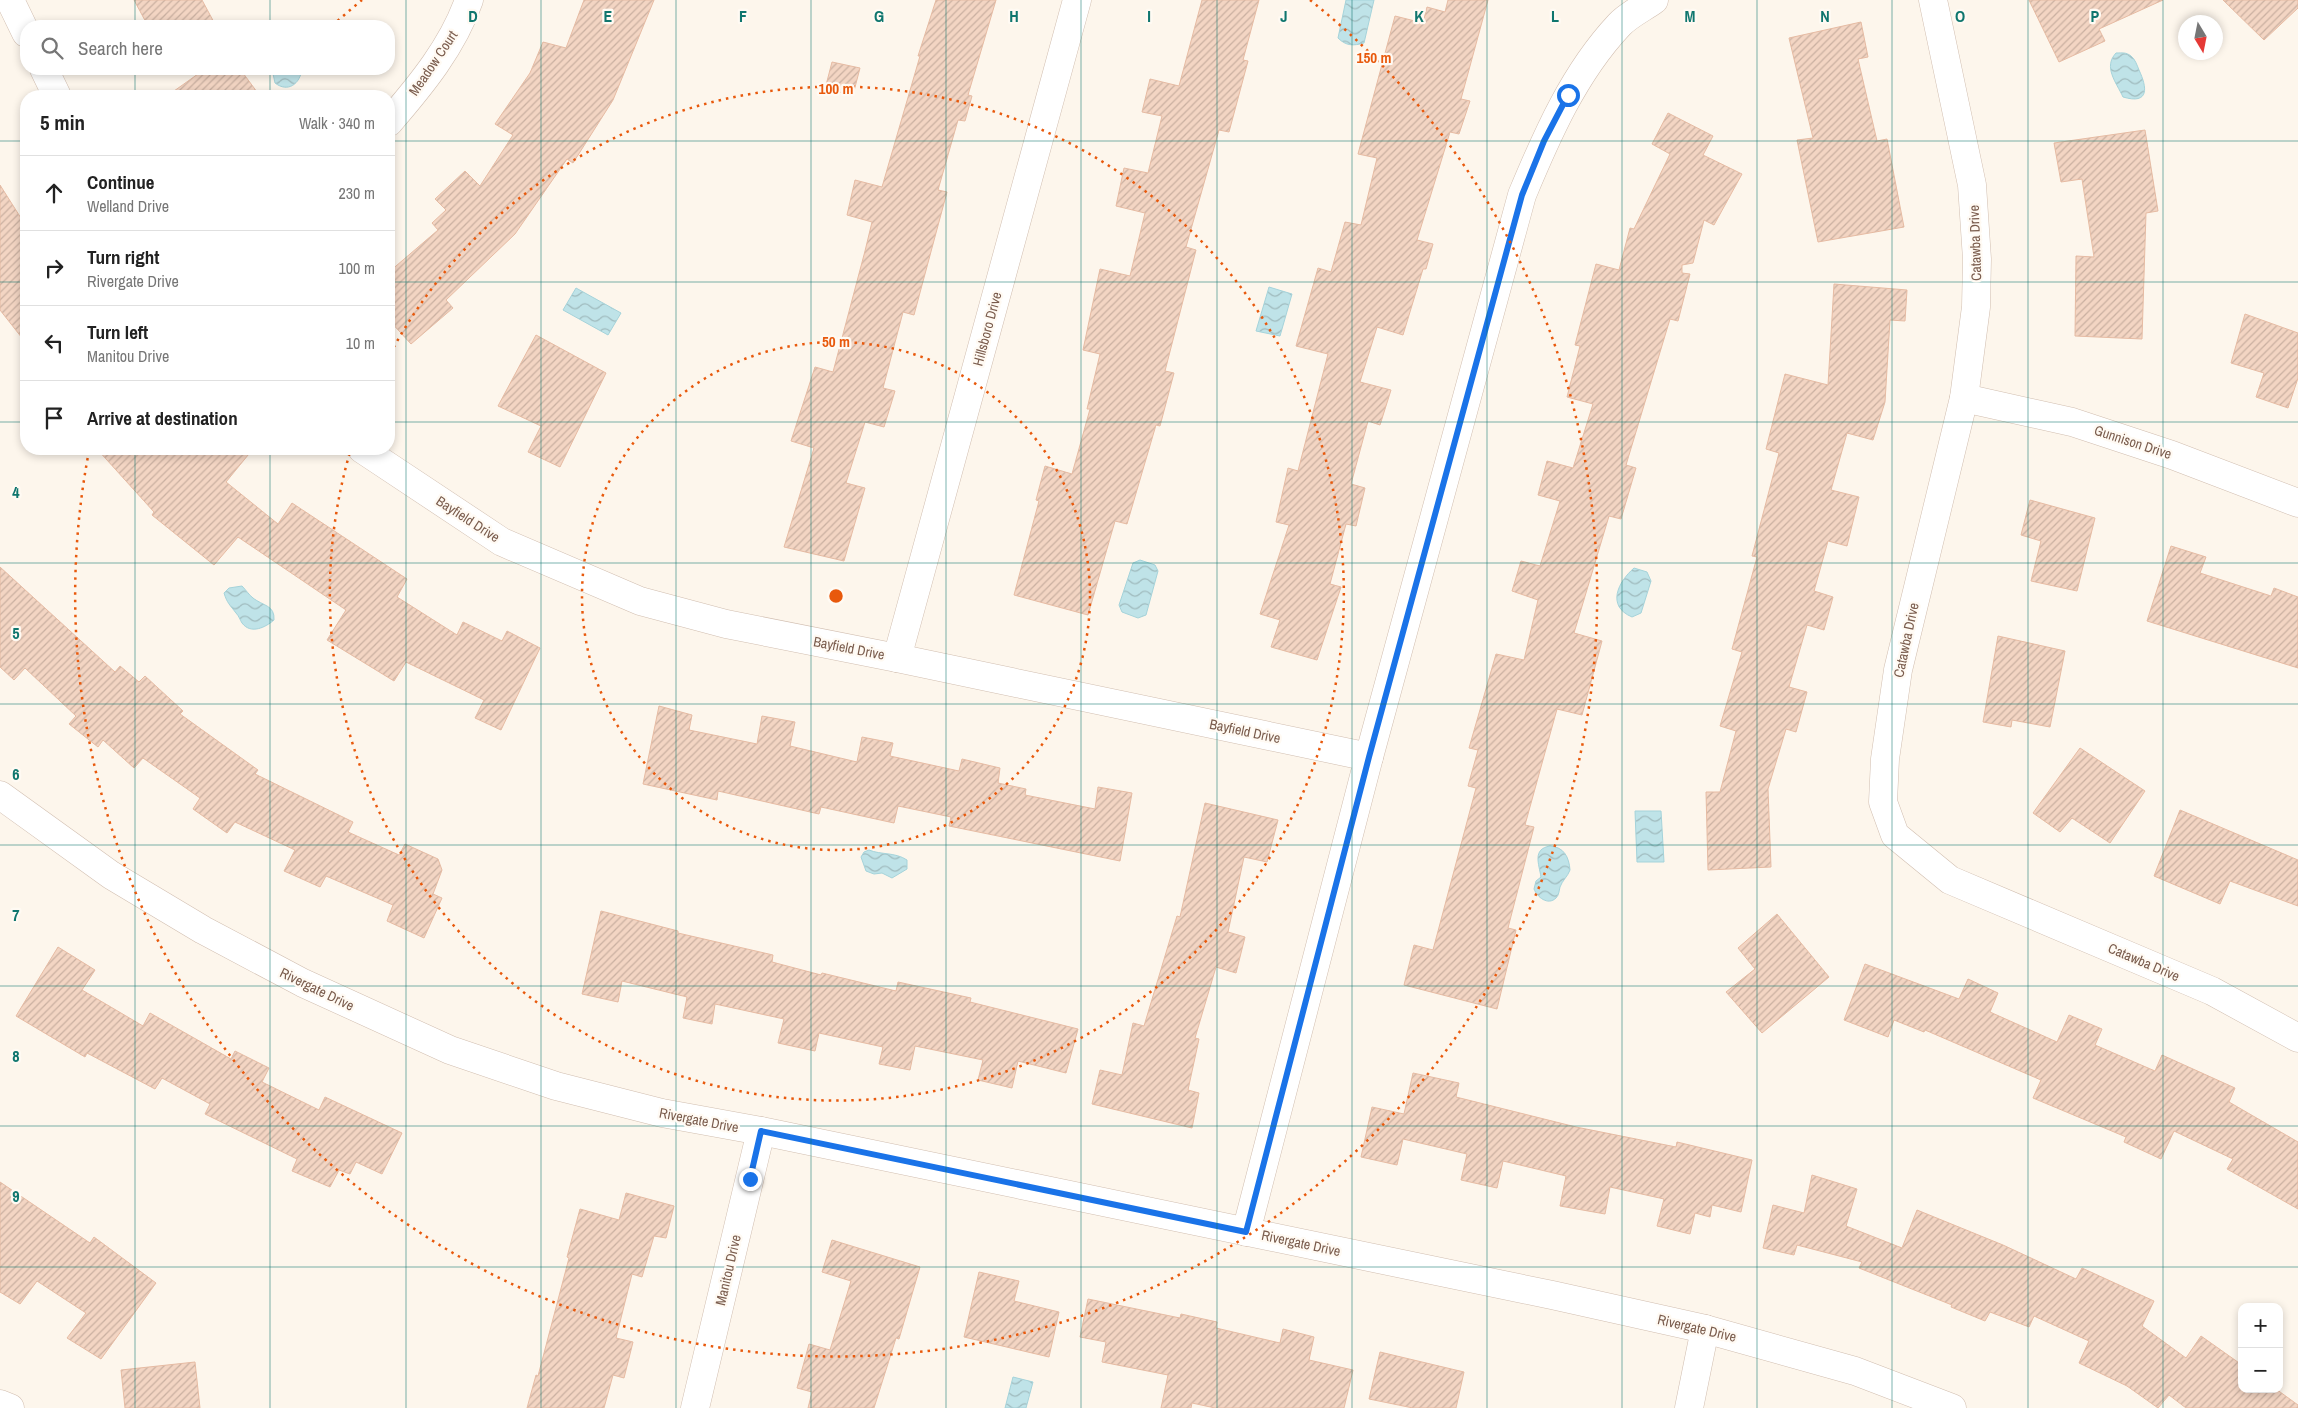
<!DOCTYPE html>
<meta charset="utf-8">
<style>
body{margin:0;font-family:"Archivo Narrow",sans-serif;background:#f6f6f6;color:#222}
.controls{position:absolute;right:15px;bottom:15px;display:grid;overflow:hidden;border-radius:10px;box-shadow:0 2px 8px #0003}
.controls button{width:45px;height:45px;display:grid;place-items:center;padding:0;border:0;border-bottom:1px solid #e0e0e0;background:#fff;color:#222;font:25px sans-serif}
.compass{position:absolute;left:2178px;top:15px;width:45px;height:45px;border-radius:50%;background:#fff;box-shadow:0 2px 8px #0003;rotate:170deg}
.stop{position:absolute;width:15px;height:15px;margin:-11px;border:4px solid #1a73e8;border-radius:50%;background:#fff}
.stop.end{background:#1a73e8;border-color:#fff;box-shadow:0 1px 5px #0008}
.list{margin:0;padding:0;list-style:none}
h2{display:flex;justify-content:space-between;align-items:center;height:65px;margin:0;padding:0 20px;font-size:21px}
h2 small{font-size:16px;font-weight:400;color:#767676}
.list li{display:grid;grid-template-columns:32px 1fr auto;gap:15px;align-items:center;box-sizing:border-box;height:75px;padding:0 20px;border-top:1px solid #e0e0e0}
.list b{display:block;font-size:19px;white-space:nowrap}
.list p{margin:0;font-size:16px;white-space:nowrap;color:#767676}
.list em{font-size:16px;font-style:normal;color:#767676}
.icon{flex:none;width:28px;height:28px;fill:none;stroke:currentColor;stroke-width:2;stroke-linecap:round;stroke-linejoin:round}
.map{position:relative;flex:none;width:2298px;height:1408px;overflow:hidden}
.search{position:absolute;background:#fff;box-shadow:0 2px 8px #0003;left:20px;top:20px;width:375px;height:55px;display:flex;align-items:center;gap:12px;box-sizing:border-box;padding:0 18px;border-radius:20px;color:#767676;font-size:19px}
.panel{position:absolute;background:#fff;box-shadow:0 2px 8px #0003;left:20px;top:90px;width:375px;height:365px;border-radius:20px}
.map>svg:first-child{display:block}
.water{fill:url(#water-waves);stroke:#a5d3da}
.building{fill:url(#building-hatch);stroke:#e6bba3}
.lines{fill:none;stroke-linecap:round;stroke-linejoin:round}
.street-casing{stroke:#d1beb0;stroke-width:29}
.street{stroke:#fff;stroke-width:28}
.route{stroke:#1a73e8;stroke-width:6}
.grid{fill:none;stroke:#0f766e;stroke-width:1;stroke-opacity:0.55}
.ring{fill:none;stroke:#e8590c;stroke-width:2.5;stroke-dasharray:2.5 5}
.labels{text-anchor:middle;stroke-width:4.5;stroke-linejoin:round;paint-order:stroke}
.street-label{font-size:14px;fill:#7a5c4d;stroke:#fffaf3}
.grid-label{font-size:16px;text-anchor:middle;font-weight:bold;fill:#0f766e;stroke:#fffaf3;stroke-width:4.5;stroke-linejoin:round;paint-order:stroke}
.centre{fill:#e8590c;stroke:#fffaf3;stroke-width:2.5}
.ring-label{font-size:15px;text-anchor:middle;font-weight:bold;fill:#e8590c;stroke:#fffaf3;stroke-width:4.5;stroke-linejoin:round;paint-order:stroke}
</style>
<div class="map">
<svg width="2298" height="1408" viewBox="0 0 2298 1408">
<defs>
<pattern id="water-waves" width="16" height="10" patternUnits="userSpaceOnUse" patternTransform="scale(1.25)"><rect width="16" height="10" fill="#bfe3e8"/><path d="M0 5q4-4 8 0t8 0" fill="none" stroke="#a0bbbe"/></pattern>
<pattern id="building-hatch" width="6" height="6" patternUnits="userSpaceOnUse" patternTransform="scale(1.25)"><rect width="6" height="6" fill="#f3d5c3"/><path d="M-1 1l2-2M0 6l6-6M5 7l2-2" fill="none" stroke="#cab0a1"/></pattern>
</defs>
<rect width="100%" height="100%" fill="#fdf6ec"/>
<!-- water -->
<g class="water">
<path d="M 1346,0 L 1374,0 L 1364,43 C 1353,46 1346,46 1338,38 Z"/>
<path d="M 2116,53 C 2122,53 2126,52 2131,56 C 2135,59 2137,65 2139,70 C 2147,87 2150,105 2123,97 C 2116,82 2103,67 2116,53 Z"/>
<path d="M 272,69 L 302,69 C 300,84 288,93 275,83 Z"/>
<path d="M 1269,287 L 1292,294 L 1280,336 L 1256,331 Z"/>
<path d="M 576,288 L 621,313 L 608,335 L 563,310 Z"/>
<path d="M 1140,560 L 1155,565 L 1158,571 L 1146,615 L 1138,618 L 1122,612 L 1119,605 L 1133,563 Z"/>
<path d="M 1634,568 L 1647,572 L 1651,581 L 1641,613 L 1632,617 C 1606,606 1618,582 1634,568 Z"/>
<path d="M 242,586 C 246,590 249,595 253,598 C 263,606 275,605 274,620 C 266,627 251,635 242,623 C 240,620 239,616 236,613 C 230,605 227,603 224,593 L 229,588 Z"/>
<path d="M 1635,811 L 1661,811 L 1664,862 L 1637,862 Z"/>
<path d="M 1550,846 C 1564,847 1569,857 1570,870 C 1568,876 1562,881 1560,887 C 1559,891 1559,895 1556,898 C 1548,906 1537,897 1534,889 L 1536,881 L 1541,877 C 1539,864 1532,849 1550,846 Z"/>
<path d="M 869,850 C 881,855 895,852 907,860 L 907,869 L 892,878 L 882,873 L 874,874 L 866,871 L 861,857 L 864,852 Z"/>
<path d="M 1013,1377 L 1033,1382 L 1026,1408 L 1005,1408 Z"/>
</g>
<!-- building -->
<g class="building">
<path d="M 134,0 L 202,0 L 216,26 L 148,26 Z"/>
<path d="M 584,0 L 654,0 L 613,100 L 573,163 L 567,159 L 515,234 L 446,300 L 453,308 L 411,344 L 389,320 L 389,272 L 438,230 L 432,223 L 446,210 L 435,199 L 465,171 L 480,186 L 513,135 L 495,124 L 530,73 L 543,42 L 566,48 Z"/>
<path d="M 936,0 L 996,0 L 968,95 L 972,96 L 965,121 L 958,120 L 938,190 L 947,192 L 914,315 L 903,312 L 883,388 L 895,391 L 884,427 L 865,422 L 846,483 L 865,488 L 844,561 L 784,547 L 814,448 L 791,441 L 815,367 L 833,372 L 865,251 L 872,222 L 847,215 L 855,180 L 882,187 L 920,56 L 918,56 Z"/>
<path d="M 1202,0 L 1259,0 L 1243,60 L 1248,61 L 1229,132 L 1219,130 L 1186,247 L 1196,250 L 1165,371 L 1174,373 L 1160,426 L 1156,425 L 1127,524 L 1115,521 L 1088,615 L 1014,595 L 1039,501 L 1036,500 L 1045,466 L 1072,474 L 1090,409 L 1087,409 L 1100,354 L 1083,350 L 1100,269 L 1130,276 L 1145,213 L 1116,206 L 1124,168 L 1148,173 L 1162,116 L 1142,112 L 1150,79 L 1179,86 Z"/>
<path d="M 1448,0 L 1488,0 L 1461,99 L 1470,101 L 1459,134 L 1450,132 L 1417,240 L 1433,244 L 1426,269 L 1423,269 L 1403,335 L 1377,327 L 1360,382 L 1391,390 L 1380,425 L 1368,421 L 1351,484 L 1365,488 L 1356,526 L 1346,524 L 1330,584 L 1341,587 L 1317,660 L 1271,647 L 1280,620 L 1260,614 L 1289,525 L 1276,522 L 1288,468 L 1298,471 L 1328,354 L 1296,346 L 1318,268 L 1331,272 L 1345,222 L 1361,225 L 1377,158 L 1358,154 L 1395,16 L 1423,23 L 1427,7 L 1445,12 Z"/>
<path d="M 2029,0 L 2163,0 L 2099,29 L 2105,41 L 2059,62 Z"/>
<path d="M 2223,0 L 2298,0 L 2298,8 L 2264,40 Z"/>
<path d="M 1861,22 L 1868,57 L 1858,59 L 1877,141 L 1887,139 L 1904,227 L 1818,242 L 1797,140 L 1813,138 L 1789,38 Z"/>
<path d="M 832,62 L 860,68 L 853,95 L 825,89 Z"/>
<path d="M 205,69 L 240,69 L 260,96 L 167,96 Z"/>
<path d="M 1668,113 L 1713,136 L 1703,155 L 1742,174 L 1714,225 L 1704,220 L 1693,263 L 1682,265 L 1682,273 L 1690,274 L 1678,321 L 1670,319 L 1626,465 L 1636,468 L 1621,519 L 1609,516 L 1574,633 L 1602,641 L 1582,715 L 1557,709 L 1525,825 L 1534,827 L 1508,928 L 1516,930 L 1497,1009 L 1404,985 L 1414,945 L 1433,950 L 1476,788 L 1468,786 L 1478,750 L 1469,748 L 1496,654 L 1524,660 L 1538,600 L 1512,591 L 1521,561 L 1540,566 L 1560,501 L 1538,495 L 1547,461 L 1573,468 L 1593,404 L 1567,397 L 1580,346 L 1575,345 L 1596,264 L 1619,270 L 1630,228 L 1634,229 L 1670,154 L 1652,144 Z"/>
<path d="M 2145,130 L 2158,211 L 2146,213 L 2142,339 L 2075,336 L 2076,256 L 2094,257 L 2082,179 L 2061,182 L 2054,143 Z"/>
<path d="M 0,185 L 26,226 L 26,343 L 0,310 Z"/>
<path d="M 1834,284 L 1907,290 L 1905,321 L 1890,320 L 1885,402 L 1873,440 L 1847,433 L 1831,490 L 1859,497 L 1847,546 L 1828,541 L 1814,591 L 1833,597 L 1824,630 L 1807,625 L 1789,687 L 1807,692 L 1796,732 L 1786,729 L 1768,789 L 1771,867 L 1708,870 L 1706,792 L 1720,792 L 1736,731 L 1720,726 L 1742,652 L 1732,649 L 1757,557 L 1752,556 L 1779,453 L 1766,449 L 1785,374 L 1828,385 Z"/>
<path d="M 2245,314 L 2298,333 L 2298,378 L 2288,408 L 2256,397 L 2264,373 L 2231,363 Z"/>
<path d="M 536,335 L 606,373 L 560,467 L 528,452 L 541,426 L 498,406 Z"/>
<path d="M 97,449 L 253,449 L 226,482 L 278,524 L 292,503 L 407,579 L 397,597 L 457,635 L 463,622 L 502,641 L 507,631 L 540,648 L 501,730 L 475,718 L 484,700 L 406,662 L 394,681 L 327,640 L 346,610 L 238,537 L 214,565 L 152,515 L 154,512 Z"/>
<path d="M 2030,500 L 2095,518 L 2077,591 L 2031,581 L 2041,541 L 2021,535 Z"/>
<path d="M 2171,546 L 2206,557 L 2200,573 L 2271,596 L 2274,588 L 2298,597 L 2298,668 L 2147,621 Z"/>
<path d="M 0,567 L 115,672 L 120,666 L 139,682 L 145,676 L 183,711 L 180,714 L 258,770 L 255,774 L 353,822 L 348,832 L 399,855 L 405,844 L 438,859 L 442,870 L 433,894 L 442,898 L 424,938 L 387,921 L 393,905 L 326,876 L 320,887 L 284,871 L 295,850 L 235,822 L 227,833 L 193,809 L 200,798 L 143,758 L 134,768 L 103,740 L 98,747 L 69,724 L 76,716 L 25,668 L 14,680 L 0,667 Z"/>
<path d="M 1998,636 L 2065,651 L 2050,727 L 2012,720 L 2011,727 L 1983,722 Z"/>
<path d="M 659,706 L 692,715 L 689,730 L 757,744 L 762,716 L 795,722 L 790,746 L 857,762 L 862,737 L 893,743 L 890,756 L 959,771 L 962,759 L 1000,768 L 998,783 L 1026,789 L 1025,795 L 1095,809 L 1098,787 L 1132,793 L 1120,861 L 949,826 L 951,817 L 898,806 L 894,823 L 821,807 L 819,814 L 718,791 L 717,800 L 643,784 Z"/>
<path d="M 2080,748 L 2145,791 L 2110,843 L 2072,818 L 2060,832 L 2033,813 Z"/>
<path d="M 1205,803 L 1278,820 L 1267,862 L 1244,857 L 1228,932 L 1245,937 L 1236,973 L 1216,967 L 1195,1038 L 1199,1039 L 1188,1090 L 1199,1093 L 1192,1128 L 1092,1104 L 1100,1070 L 1122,1075 L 1133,1023 L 1144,1026 L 1177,916 L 1180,917 Z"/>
<path d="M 2180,810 L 2298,860 L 2298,906 L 2230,881 L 2220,904 L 2154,876 Z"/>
<path d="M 601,911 L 678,931 L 678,933 L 773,955 L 772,962 L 821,975 L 822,973 L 896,991 L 898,982 L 971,998 L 970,1002 L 1078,1029 L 1066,1073 L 1018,1061 L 1012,1088 L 978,1080 L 983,1060 L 915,1046 L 910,1070 L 879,1064 L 883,1047 L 819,1033 L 815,1051 L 778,1043 L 784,1019 L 715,1004 L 712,1024 L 683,1018 L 687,997 L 622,981 L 618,1002 L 582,994 Z"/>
<path d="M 1777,914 L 1829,977 L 1762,1033 L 1726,992 L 1755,969 L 1738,948 Z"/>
<path d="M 58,947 L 95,970 L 82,990 L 143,1026 L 150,1013 L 231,1059 L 235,1051 L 269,1068 L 262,1082 L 319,1110 L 325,1097 L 402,1133 L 382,1174 L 356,1162 L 350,1174 L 339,1170 L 330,1187 L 292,1171 L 297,1159 L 205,1114 L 210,1104 L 162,1078 L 155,1089 L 87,1053 L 85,1057 L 16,1016 Z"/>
<path d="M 1865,964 L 1959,999 L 1968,979 L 1998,993 L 1990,1012 L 2057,1042 L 2069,1015 L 2102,1029 L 2095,1045 L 2155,1071 L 2162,1055 L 2235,1088 L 2229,1102 L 2298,1142 L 2298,1209 L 2227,1169 L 2233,1159 L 2174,1131 L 2161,1159 L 2124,1142 L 2126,1137 L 2033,1098 L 2041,1080 L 1925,1030 L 1924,1032 L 1894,1020 L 1888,1037 L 1844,1020 Z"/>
<path d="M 1413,1073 L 1459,1083 L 1456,1097 L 1576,1127 L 1676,1147 L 1677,1142 L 1752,1160 L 1741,1212 L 1712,1205 L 1710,1217 L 1695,1213 L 1690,1234 L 1657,1226 L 1664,1199 L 1610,1187 L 1605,1214 L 1560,1206 L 1566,1176 L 1503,1161 L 1497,1188 L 1461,1180 L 1467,1154 L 1403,1139 L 1397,1165 L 1361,1157 L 1372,1107 L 1404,1114 Z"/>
<path d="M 1812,1175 L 1857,1189 L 1846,1226 L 1902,1248 L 1917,1210 L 2003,1245 L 2076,1279 L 2082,1268 L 2154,1301 L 2142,1326 L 2186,1358 L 2201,1336 L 2242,1365 L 2242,1389 L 2276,1389 L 2298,1405 L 2298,1408 L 2186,1408 L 2169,1395 L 2158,1408 L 2127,1386 L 2079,1363 L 2089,1341 L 2034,1316 L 2029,1327 L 1990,1312 L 1985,1321 L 1951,1307 L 1952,1305 L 1859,1268 L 1862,1262 L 1797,1245 L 1794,1255 L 1763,1248 L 1773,1205 L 1804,1213 Z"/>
<path d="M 0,1182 L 90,1243 L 94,1237 L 156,1283 L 101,1359 L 67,1338 L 86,1313 L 37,1281 L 20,1304 L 0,1292 Z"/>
<path d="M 626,1193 L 674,1206 L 666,1238 L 654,1236 L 642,1277 L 632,1274 L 616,1338 L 633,1342 L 624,1378 L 613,1375 L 604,1408 L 527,1408 L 536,1375 L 538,1376 L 569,1258 L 567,1257 L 580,1209 L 619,1220 Z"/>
<path d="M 832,1240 L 920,1267 L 899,1339 L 896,1338 L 874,1408 L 808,1408 L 812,1392 L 797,1388 L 809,1344 L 830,1350 L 851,1281 L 822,1272 Z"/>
<path d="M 979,1272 L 1019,1281 L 1014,1301 L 1059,1312 L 1049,1357 L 964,1337 Z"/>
<path d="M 1088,1299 L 1180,1318 L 1181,1314 L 1217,1322 L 1216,1328 L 1280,1343 L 1283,1329 L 1314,1337 L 1309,1360 L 1353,1370 L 1344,1408 L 1215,1408 L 1192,1403 L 1191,1408 L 1161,1408 L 1168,1375 L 1102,1362 L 1106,1342 L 1080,1337 Z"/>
<path d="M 1380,1352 L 1464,1372 L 1456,1408 L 1413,1408 L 1369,1399 Z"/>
<path d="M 195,1362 L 200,1408 L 125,1408 L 121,1370 Z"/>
</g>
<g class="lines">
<defs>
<g id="street">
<path d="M 10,0 L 26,33"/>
<path d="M 1933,0 L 1972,185 L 1977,259 L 1976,307 L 1964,398 L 1898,670 L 1885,759 L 1883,802 L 1895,835 L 1950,880 L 2212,991 L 2298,1038"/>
<path d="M 44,69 L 57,96"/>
<path d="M 389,122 C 421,85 453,46 469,0"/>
<path d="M 1964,398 L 2072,422 L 2172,455 L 2298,503"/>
<path d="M 362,449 L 502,542 L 640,601 L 726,624 L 897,658 L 1369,757"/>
<path d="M 897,658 L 1077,0"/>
<path d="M 0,795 L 111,875 L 203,930 L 303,983 L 450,1050 L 556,1086 L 662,1113 L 761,1131 L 1552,1295 L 1705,1329 L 1855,1371 L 1952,1408"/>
<path d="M 1246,1232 L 1369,757 L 1522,195 C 1547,135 1574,73 1619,25 C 1628,15 1643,8 1654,0"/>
<path d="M 0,1404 L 10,1408"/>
<path d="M 695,1408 L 761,1131"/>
<path d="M 1689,1408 L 1705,1329"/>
</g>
</defs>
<!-- street casing -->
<use href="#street" class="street-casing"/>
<!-- street -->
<use href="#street" class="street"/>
</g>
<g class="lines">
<!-- route -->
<path class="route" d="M 750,1179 L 761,1131 L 1246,1232 L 1369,757 L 1522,195 L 1544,141 L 1568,95"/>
</g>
<!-- grid -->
<path class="grid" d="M 135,0 L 135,26M 270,0 L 270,26M 406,0 L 406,1408M 541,0 L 541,1408M 676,0 L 676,1408M 811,0 L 811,1408M 946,0 L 946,1408M 1081,0 L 1081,1408M 1217,0 L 1217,1408M 1352,0 L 1352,1408M 1487,0 L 1487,1408M 1622,0 L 1622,1408M 1757,0 L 1757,1408M 1892,0 L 1892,1408M 2028,0 L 2028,1408M 2163,0 L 2163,1408M 135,69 L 135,96M 270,69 L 270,96M 0,141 L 26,141M 389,141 L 2298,141M 0,282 L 26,282M 389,282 L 2298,282M 0,422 L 26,422M 389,422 L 2298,422M 135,449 L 135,1408M 270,449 L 270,1408M 0,563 L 2298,563M 0,704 L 2298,704M 0,845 L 2298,845M 0,986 L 2298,986M 0,1126 L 2298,1126M 0,1267 L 2298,1267"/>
<!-- distance rings -->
<g class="ring">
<circle cx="836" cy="596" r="254"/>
<path d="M390 354A507 507 0 1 1 350 452"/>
<path d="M332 26A761 761 0 0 1 362 0M1310 0A761 761 0 1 1 89 451"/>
</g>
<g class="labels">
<!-- street labels -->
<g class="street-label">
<text transform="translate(433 63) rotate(-56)" y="5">Meadow Court</text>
<text transform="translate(1975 243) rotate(-92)" y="5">Catawba Drive</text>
<text transform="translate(987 329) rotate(-75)" y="5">Hillsboro Drive</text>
<text transform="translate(2133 442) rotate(18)" y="5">Gunnison Drive</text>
<text transform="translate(468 519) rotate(33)" y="5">Bayfield Drive</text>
<text transform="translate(1906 640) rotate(-78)" y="5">Catawba Drive</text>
<text transform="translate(849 648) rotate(11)" y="5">Bayfield Drive</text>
<text transform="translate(1245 731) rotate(12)" y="5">Bayfield Drive</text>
<text transform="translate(2144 962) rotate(23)" y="5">Catawba Drive</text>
<text transform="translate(317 989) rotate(26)" y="5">Rivergate Drive</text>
<text transform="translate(699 1120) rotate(11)" y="5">Rivergate Drive</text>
<text transform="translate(1301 1243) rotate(12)" y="5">Rivergate Drive</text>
<text transform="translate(728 1270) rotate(-77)" y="5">Manitou Drive</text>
<text transform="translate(1697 1328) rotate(13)" y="5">Rivergate Drive</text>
</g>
</g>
<g class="grid-label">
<text x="473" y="22">D</text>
<text x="608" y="22">E</text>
<text x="743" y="22">F</text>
<text x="879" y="22">G</text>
<text x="1014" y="22">H</text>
<text x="1149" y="22">I</text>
<text x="1284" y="22">J</text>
<text x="1419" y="22">K</text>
<text x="1555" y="22">L</text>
<text x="1690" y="22">M</text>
<text x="1825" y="22">N</text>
<text x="1960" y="22">O</text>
<text x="2095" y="22">P</text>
<text x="16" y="498">4</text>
<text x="16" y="639">5</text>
<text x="16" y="780">6</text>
<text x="16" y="921">7</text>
<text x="16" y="1062">8</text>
<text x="16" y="1202">9</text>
</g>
<circle cx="836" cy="596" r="8" class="centre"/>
<g class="ring-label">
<text x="1374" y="63">150 m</text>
<text x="836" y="94">100 m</text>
<text x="836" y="347">50 m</text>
</g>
</svg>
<div class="controls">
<button>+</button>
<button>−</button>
</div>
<svg class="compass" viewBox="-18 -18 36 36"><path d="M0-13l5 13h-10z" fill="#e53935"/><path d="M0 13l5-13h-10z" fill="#767676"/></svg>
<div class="stop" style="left:1568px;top:95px"></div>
<div class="stop end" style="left:750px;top:1179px"></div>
<div class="search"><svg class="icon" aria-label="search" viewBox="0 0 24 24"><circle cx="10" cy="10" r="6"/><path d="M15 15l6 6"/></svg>Search here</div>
<section class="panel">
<h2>5 min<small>Walk · 340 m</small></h2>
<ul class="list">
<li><svg class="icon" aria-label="ahead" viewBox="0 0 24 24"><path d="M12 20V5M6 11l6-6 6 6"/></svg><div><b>Continue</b><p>Welland Drive</p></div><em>230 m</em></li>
<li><svg class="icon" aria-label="right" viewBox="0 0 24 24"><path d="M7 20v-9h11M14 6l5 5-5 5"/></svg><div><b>Turn right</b><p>Rivergate Drive</p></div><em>100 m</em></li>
<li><svg class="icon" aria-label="left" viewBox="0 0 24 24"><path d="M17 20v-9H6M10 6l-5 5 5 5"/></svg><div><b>Turn left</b><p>Manitou Drive</p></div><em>10 m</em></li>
<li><svg class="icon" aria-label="arrive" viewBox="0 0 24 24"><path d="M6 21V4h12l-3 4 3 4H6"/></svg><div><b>Arrive at destination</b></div></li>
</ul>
</section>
</div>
